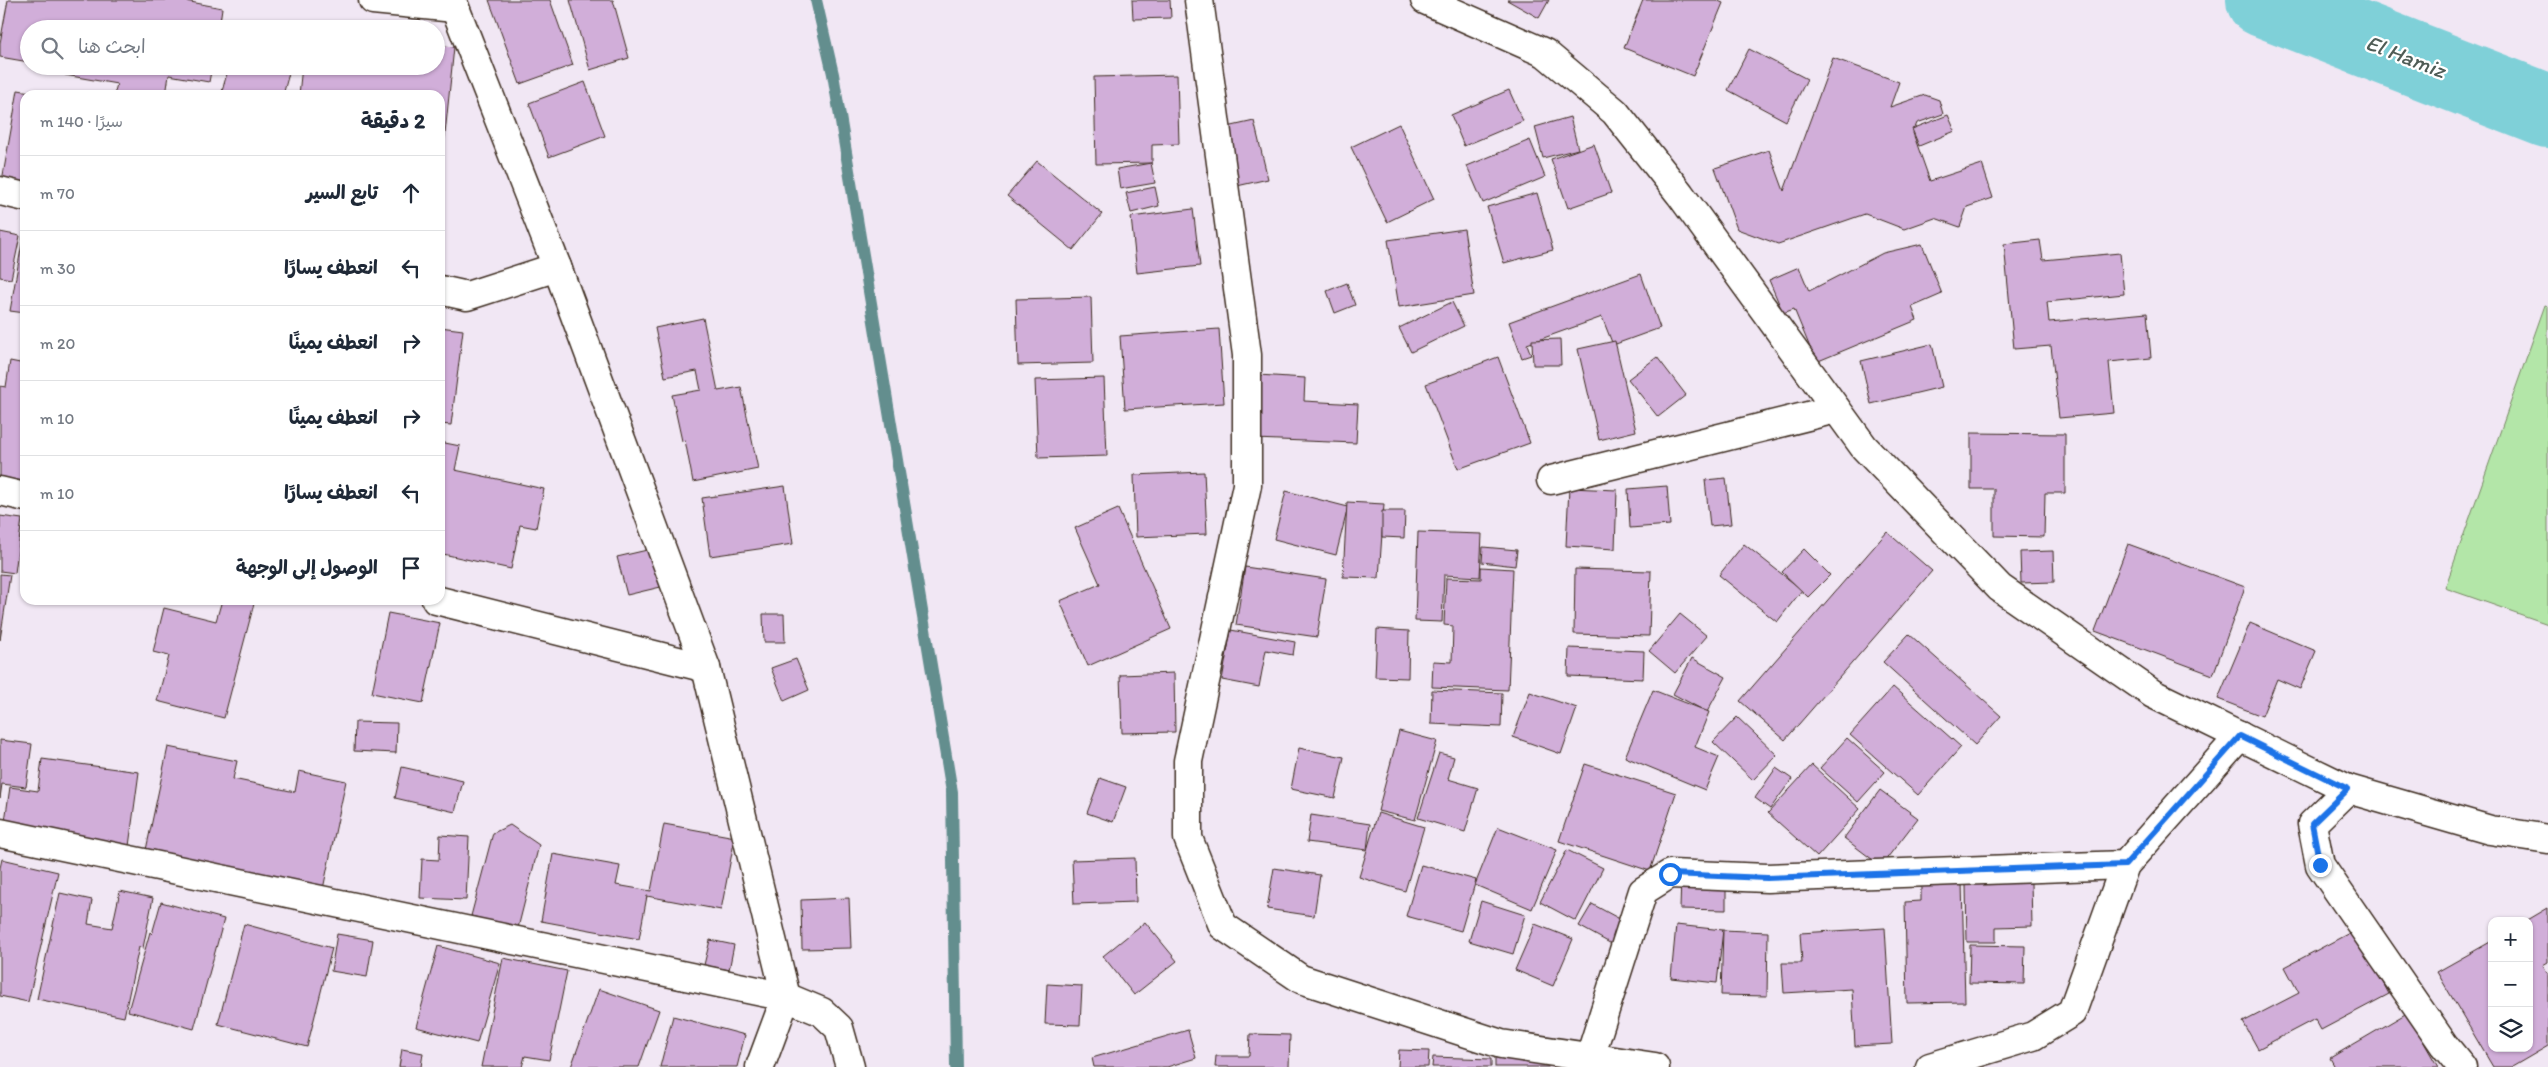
<!DOCTYPE html>
<html lang="ar">
<meta charset="utf-8">
<style>
body{margin:0;font-family:Itim,"Playpen Sans Arabic",sans-serif;background:#f2f2f3;color:#1f2937;direction:rtl}
.controls{position:absolute;right:15px;bottom:15px;display:grid;overflow:hidden;border-radius:10px;box-shadow:0 1px 4px #0004}
.controls button{width:45px;height:45px;display:grid;place-items:center;padding:0;border:0;border-bottom:1px solid #e0e1e3;background:#fff;color:#1f2937;font:25px sans-serif}
.stop{position:absolute;width:15px;height:15px;margin:-11px;border:4px solid #1a73e8;border-radius:50%;background:#fff}
.stop.end{background:#1a73e8;border-color:#fff;box-shadow:0 1px 5px #0008}
.list{margin:0;padding:0;list-style:none}
h2{display:flex;justify-content:space-between;align-items:center;height:65px;margin:0;padding:0 20px;font-size:21px}
h2 small{font-size:16px;font-weight:400;color:#747a83}
.list li{display:grid;grid-template-columns:32px 1fr auto;gap:15px;align-items:center;box-sizing:border-box;height:75px;padding:0 20px;border-top:1px solid #e0e1e3}
.list b{display:block;font-size:19px;white-space:nowrap}
.list em{font-size:16px;font-style:normal;color:#747a83}
.icon{flex:none;width:28px;height:28px;fill:none;stroke:currentColor;stroke-width:2;stroke-linecap:round;stroke-linejoin:round}
.map{position:relative;flex:none;width:2548px;height:1067px;overflow:hidden;direction:ltr}
.search{position:absolute;background:#fff;box-shadow:0 1px 4px #0004;left:20px;top:20px;width:425px;height:55px;display:flex;align-items:center;gap:12px;box-sizing:border-box;padding:0 18px;border-radius:28px;color:#747a83;font-size:19px}
.panel{position:absolute;background:#fff;box-shadow:0 1px 4px #0004;left:20px;top:90px;width:425px;height:515px;border-radius:15px;direction:rtl}
.map>svg:first-child{display:block}
.green{fill:#b3e6a8;stroke:#778863}
.lines{fill:none;stroke-linecap:round;stroke-linejoin:round}
.stream{stroke:#648e8e;stroke-width:12}
.river{stroke:#7fd0d8;stroke-width:74}
.building{fill:#d1aed9;stroke:#3b2a1e}
.street-casing{stroke:#3b2a1e;stroke-width:31}
.street{stroke:#fff;stroke-width:28}
.route{stroke:#1a73e8;stroke-width:6}
.labels{text-anchor:middle;stroke-width:4.5;stroke-linejoin:round;paint-order:stroke}
.water-label{font-size:22px;font-style:italic;fill:#4f5c56;stroke:#fff}
</style>
<div class="map">
<svg width="2548" height="1067" viewBox="0 0 2548 1067">
<rect width="100%" height="100%" fill="#f1e7f4"/>
<filter id="ink" filterUnits="userSpaceOnUse"><feTurbulence type="fractalNoise" baseFrequency=".02" numOctaves="2"/><feDisplacementMap in="SourceGraphic" scale="10" xChannelSelector="R" yChannelSelector="G"/><feConvolveMatrix kernelMatrix="1 2 1 2 8 2 1 2 1" color-interpolation-filters="sRGB"/></filter>
<g filter="url(#ink)">
<!-- green -->
<path class="green" d="M 2545,305 L 2548,306 L 2548,624 L 2445,588 Z"/>
<g class="lines">
<!-- stream -->
<path class="stream" d="M 816,0 L 833,74 L 952,792 L 956,1067"/>
<!-- river -->
<path class="river" d="M 2263,0 L 2548,111"/>
</g>
<!-- building -->
<g class="building">
<path d="M 8,0 L 180,0 L 222,8 L 219,29 L 29,29 L 29,62 L 0,57 L 0,43 Z"/>
<path d="M 489,0 L 550,0 L 573,65 L 520,84 Z"/>
<path d="M 570,0 L 613,0 L 629,58 L 590,70 Z"/>
<path d="M 1132,0 L 1170,0 L 1171,18 L 1133,19 Z"/>
<path d="M 1507,0 L 1549,0 L 1539,18 Z"/>
<path d="M 1643,0 L 1716,0 L 1723,3 L 1693,76 L 1624,48 Z"/>
<path d="M 242,19 L 279,29 L 239,29 Z"/>
<path d="M 436,45 L 454,47 L 444,144 L 440,144 L 440,95 L 299,95 L 302,66 L 436,66 Z"/>
<path d="M 1749,49 L 1807,79 L 1786,121 L 1728,90 Z"/>
<path d="M 1833,58 L 1899,82 L 1890,107 L 1925,95 L 1939,100 L 1943,114 L 1917,123 L 1913,133 L 1930,181 L 1982,164 L 1993,198 L 1967,207 L 1960,227 L 1935,218 L 1904,229 L 1865,214 L 1778,244 L 1737,229 L 1715,168 L 1769,150 L 1784,191 Z"/>
<path d="M 50,66 L 212,66 L 209,82 L 169,75 L 166,95 L 114,95 L 117,84 L 65,75 L 66,69 Z"/>
<path d="M 229,66 L 291,66 L 283,95 L 221,95 Z"/>
<path d="M 1177,75 L 1179,144 L 1152,145 L 1152,163 L 1096,164 L 1094,77 Z"/>
<path d="M 585,82 L 605,136 L 549,157 L 529,103 Z"/>
<path d="M 18,90 L 49,95 L 25,95 L 25,185 L 2,181 Z"/>
<path d="M 1509,90 L 1523,121 L 1464,146 L 1451,115 Z"/>
<path d="M 1948,115 L 1955,131 L 1919,146 L 1912,129 Z"/>
<path d="M 1570,117 L 1578,149 L 1543,158 L 1535,127 Z"/>
<path d="M 1254,121 L 1268,179 L 1237,186 L 1223,128 Z"/>
<path d="M 1399,124 L 1434,199 L 1387,222 L 1351,147 Z"/>
<path d="M 1530,140 L 1545,177 L 1483,203 L 1467,166 Z"/>
<path d="M 1594,144 L 1611,193 L 1568,208 L 1551,159 Z"/>
<path d="M 1037,161 L 1102,214 L 1073,250 L 1007,196 Z"/>
<path d="M 1151,163 L 1155,183 L 1120,189 L 1117,169 Z"/>
<path d="M 1155,187 L 1159,206 L 1131,213 L 1126,193 Z"/>
<path d="M 1537,193 L 1553,250 L 1504,263 L 1487,207 Z"/>
<path d="M 1193,209 L 1200,266 L 1137,273 L 1131,217 Z"/>
<path d="M 25,226 L 25,313 L 10,311 Z"/>
<path d="M 1464,229 L 1474,295 L 1399,307 L 1388,240 Z"/>
<path d="M 0,232 L 20,236 L 11,279 L 0,277 Z"/>
<path d="M 2040,240 L 2043,260 L 2120,253 L 2124,294 L 2047,302 L 2049,322 L 2147,313 L 2151,358 L 2109,362 L 2114,413 L 2059,418 L 2051,346 L 2014,349 L 2004,244 Z"/>
<path d="M 1922,244 L 1942,294 L 1912,307 L 1917,320 L 1816,362 L 1794,309 L 1783,313 L 1769,280 L 1799,267 L 1809,291 L 1883,253 Z"/>
<path d="M 1641,274 L 1660,328 L 1613,345 L 1602,317 L 1527,344 L 1531,355 L 1522,358 L 1509,322 Z"/>
<path d="M 1347,283 L 1355,305 L 1335,313 L 1327,291 Z"/>
<path d="M 1091,297 L 1093,363 L 1018,365 L 1016,299 Z"/>
<path d="M 1452,302 L 1464,326 L 1411,352 L 1399,328 Z"/>
<path d="M 703,318 L 718,391 L 741,387 L 758,469 L 693,482 L 685,440 L 682,441 L 672,395 L 701,390 L 697,371 L 665,377 L 655,328 Z"/>
<path d="M 440,327 L 463,330 L 451,425 L 440,424 Z"/>
<path d="M 1219,329 L 1224,403 L 1125,409 L 1120,336 Z"/>
<path d="M 1560,339 L 1561,365 L 1533,365 L 1532,340 Z"/>
<path d="M 1615,341 L 1636,431 L 1599,440 L 1578,349 Z"/>
<path d="M 1932,344 L 1942,387 L 1871,404 L 1861,361 Z"/>
<path d="M 1498,357 L 1530,443 L 1458,469 L 1426,384 Z"/>
<path d="M 1657,357 L 1686,395 L 1658,417 L 1628,379 Z"/>
<path d="M 10,361 L 25,364 L 25,481 L 0,478 L 0,386 L 6,387 Z"/>
<path d="M 1258,375 L 1305,378 L 1304,401 L 1358,404 L 1356,443 L 1254,439 Z"/>
<path d="M 1104,378 L 1107,456 L 1038,458 L 1035,380 Z"/>
<path d="M 1971,433 L 2065,434 L 2065,493 L 2045,493 L 2044,537 L 1994,536 L 1994,489 L 1971,489 Z"/>
<path d="M 440,442 L 460,446 L 455,470 L 544,489 L 536,528 L 520,525 L 511,569 L 443,554 L 440,569 Z"/>
<path d="M 1204,472 L 1207,534 L 1136,537 L 1134,475 Z"/>
<path d="M 1726,478 L 1731,524 L 1710,526 L 1705,480 Z"/>
<path d="M 785,486 L 793,544 L 710,556 L 702,498 Z"/>
<path d="M 1667,486 L 1670,525 L 1630,528 L 1628,489 Z"/>
<path d="M 1569,488 L 1617,490 L 1615,549 L 1566,546 Z"/>
<path d="M 1286,491 L 1348,507 L 1336,555 L 1274,539 Z"/>
<path d="M 1347,502 L 1384,504 L 1379,578 L 1343,577 Z"/>
<path d="M 1118,509 L 1171,629 L 1088,666 L 1060,601 L 1100,584 L 1075,528 Z"/>
<path d="M 1382,511 L 1405,511 L 1404,538 L 1382,537 Z"/>
<path d="M 0,516 L 22,519 L 15,573 L 0,571 Z"/>
<path d="M 1418,532 L 1482,534 L 1480,577 L 1444,575 L 1442,622 L 1415,621 Z"/>
<path d="M 1887,532 L 1932,571 L 1785,740 L 1740,701 Z"/>
<path d="M 1744,544 L 1802,590 L 1777,622 L 1719,575 Z"/>
<path d="M 2128,544 L 2245,587 L 2213,675 L 2095,631 Z"/>
<path d="M 660,547 L 669,585 L 627,595 L 617,557 Z"/>
<path d="M 1483,547 L 1517,550 L 1515,566 L 1482,562 Z"/>
<path d="M 1804,549 L 1830,575 L 1808,597 L 1782,572 Z"/>
<path d="M 2053,551 L 2054,582 L 2021,583 L 2020,552 Z"/>
<path d="M 1245,567 L 1326,579 L 1317,637 L 1236,625 Z"/>
<path d="M 1481,567 L 1513,569 L 1508,690 L 1432,687 L 1433,661 L 1452,662 L 1453,626 L 1444,625 L 1446,578 L 1481,579 Z"/>
<path d="M 1575,569 L 1651,571 L 1649,636 L 1574,634 Z"/>
<path d="M 0,574 L 10,575 L 0,640 Z"/>
<path d="M 222,600 L 255,600 L 224,718 L 157,701 L 169,656 L 153,652 L 164,608 L 216,621 Z"/>
<path d="M 388,613 L 440,623 L 423,703 L 372,693 Z"/>
<path d="M 763,614 L 784,614 L 785,642 L 764,642 Z"/>
<path d="M 1680,614 L 1707,636 L 1675,673 L 1649,651 Z"/>
<path d="M 2250,623 L 2316,651 L 2300,689 L 2277,679 L 2262,716 L 2218,699 Z"/>
<path d="M 1377,629 L 1409,631 L 1408,678 L 1375,677 Z"/>
<path d="M 1231,630 L 1295,642 L 1293,655 L 1266,650 L 1259,687 L 1222,680 Z"/>
<path d="M 1909,634 L 2001,716 L 1975,745 L 1883,662 Z"/>
<path d="M 1569,648 L 1644,651 L 1643,679 L 1568,676 Z"/>
<path d="M 1692,658 L 1726,677 L 1707,712 L 1673,694 Z"/>
<path d="M 796,659 L 809,690 L 784,701 L 771,668 Z"/>
<path d="M 1174,673 L 1175,732 L 1122,733 L 1120,675 Z"/>
<path d="M 1893,687 L 1961,747 L 1918,795 L 1850,735 Z"/>
<path d="M 1432,690 L 1502,693 L 1501,727 L 1431,724 Z"/>
<path d="M 1653,690 L 1709,712 L 1695,747 L 1719,757 L 1705,790 L 1625,757 Z"/>
<path d="M 1530,692 L 1577,708 L 1561,754 L 1513,737 Z"/>
<path d="M 1737,717 L 1777,755 L 1753,780 L 1713,742 Z"/>
<path d="M 355,722 L 397,723 L 396,753 L 354,751 Z"/>
<path d="M 1399,731 L 1437,741 L 1415,820 L 1378,811 Z"/>
<path d="M 1847,738 L 1885,772 L 1858,802 L 1820,768 Z"/>
<path d="M 0,740 L 32,744 L 26,787 L 2,784 L 0,798 Z"/>
<path d="M 168,747 L 237,761 L 233,779 L 295,792 L 299,771 L 346,781 L 323,889 L 146,850 Z"/>
<path d="M 1299,748 L 1344,757 L 1335,798 L 1291,789 Z"/>
<path d="M 1439,753 L 1454,757 L 1448,779 L 1478,788 L 1465,832 L 1418,818 Z"/>
<path d="M 42,759 L 139,772 L 129,846 L 4,828 L 10,787 L 38,791 Z"/>
<path d="M 1585,764 L 1676,793 L 1650,871 L 1559,841 Z"/>
<path d="M 1812,765 L 1860,809 L 1817,857 L 1768,813 Z"/>
<path d="M 402,767 L 463,781 L 455,812 L 395,798 Z"/>
<path d="M 1776,768 L 1792,779 L 1770,809 L 1755,798 Z"/>
<path d="M 1100,778 L 1126,787 L 1113,822 L 1087,813 Z"/>
<path d="M 1880,790 L 1918,818 L 1881,866 L 1844,838 Z"/>
<path d="M 1378,813 L 1424,827 L 1405,891 L 1359,877 Z"/>
<path d="M 1311,815 L 1370,824 L 1367,850 L 1307,842 Z"/>
<path d="M 664,824 L 735,837 L 721,910 L 647,896 L 639,939 L 541,921 L 553,854 L 620,866 L 616,885 L 651,891 Z"/>
<path d="M 510,825 L 539,845 L 518,928 L 471,916 L 493,833 Z"/>
<path d="M 1498,827 L 1557,850 L 1532,909 L 1475,885 Z"/>
<path d="M 440,835 L 469,837 L 466,900 L 420,898 L 422,859 L 439,860 Z"/>
<path d="M 1567,850 L 1603,868 L 1576,921 L 1540,902 Z"/>
<path d="M 1135,858 L 1136,902 L 1074,904 L 1072,860 Z"/>
<path d="M 2,859 L 58,872 L 28,1002 L 0,996 L 0,868 Z"/>
<path d="M 1421,865 L 1476,880 L 1461,931 L 1406,916 Z"/>
<path d="M 1274,868 L 1320,875 L 1314,916 L 1267,909 Z"/>
<path d="M 1681,878 L 1726,879 L 1726,910 L 1680,909 Z"/>
<path d="M 1962,883 L 1965,1002 L 1907,1003 L 1905,902 L 1921,901 L 1921,885 Z"/>
<path d="M 2031,883 L 2032,926 L 1996,927 L 1996,942 L 1967,942 L 1966,884 Z"/>
<path d="M 120,891 L 153,898 L 143,948 L 139,947 L 124,1017 L 37,999 L 60,893 L 92,900 L 88,924 L 112,928 Z"/>
<path d="M 849,898 L 851,948 L 802,949 L 801,900 Z"/>
<path d="M 1481,901 L 1525,915 L 1513,954 L 1469,941 Z"/>
<path d="M 161,902 L 224,919 L 194,1029 L 128,1011 L 150,932 L 152,934 Z"/>
<path d="M 1592,904 L 1629,924 L 1617,947 L 1579,926 Z"/>
<path d="M 2548,908 L 2548,962 L 2543,965 L 2548,974 L 2548,1046 L 2512,1067 L 2493,1067 L 2437,972 L 2492,941 L 2492,1048 L 2529,1048 L 2529,921 L 2526,921 Z"/>
<path d="M 1145,922 L 1177,961 L 1134,995 L 1103,956 Z"/>
<path d="M 244,924 L 332,948 L 307,1047 L 218,1024 Z"/>
<path d="M 1535,924 L 1573,939 L 1553,986 L 1515,970 Z"/>
<path d="M 1676,925 L 1723,930 L 1717,983 L 1671,978 Z"/>
<path d="M 1885,928 L 1892,1044 L 1855,1046 L 1852,989 L 1784,993 L 1782,963 L 1802,963 L 1800,933 Z"/>
<path d="M 1723,930 L 1768,932 L 1767,996 L 1721,995 Z"/>
<path d="M 2355,930 L 2389,994 L 2321,1030 L 2315,1019 L 2258,1049 L 2243,1022 L 2299,993 L 2285,967 Z"/>
<path d="M 337,934 L 373,940 L 367,977 L 331,971 Z"/>
<path d="M 710,940 L 734,945 L 729,970 L 704,965 Z"/>
<path d="M 1970,945 L 2025,946 L 2024,984 L 1969,983 Z"/>
<path d="M 438,946 L 500,963 L 477,1043 L 416,1027 Z"/>
<path d="M 503,958 L 567,971 L 549,1060 L 525,1056 L 522,1067 L 481,1067 Z"/>
<path d="M 1047,984 L 1082,986 L 1080,1025 L 1045,1024 Z"/>
<path d="M 599,989 L 659,1010 L 639,1067 L 571,1067 Z"/>
<path d="M 2407,1013 L 2438,1067 L 2335,1067 L 2330,1058 Z"/>
<path d="M 673,1016 L 745,1035 L 737,1067 L 660,1067 Z"/>
<path d="M 1188,1030 L 1196,1058 L 1167,1067 L 1094,1067 L 1092,1058 Z"/>
<path d="M 1250,1034 L 1290,1035 L 1289,1067 L 1215,1067 L 1216,1056 L 1249,1056 Z"/>
<path d="M 402,1049 L 423,1053 L 421,1067 L 399,1067 Z"/>
<path d="M 1399,1050 L 1429,1051 L 1428,1067 L 1398,1067 Z"/>
<rect x="1495" y="1054" width="53" height="13"/>
<path d="M 1433,1057 L 1491,1059 L 1491,1067 L 1432,1067 Z"/>
</g>
<g class="lines">
<defs>
<g id="street">
<path d="M 373,0 L 455,8"/>
<path d="M 452,0 L 557,267 L 706,668 L 786,997 L 760,1067"/>
<path d="M 1199,0 L 1247,355 L 1247,485 L 1188,761 L 1188,838 L 1223,926 L 1301,979 L 1501,1044 L 1655,1067"/>
<path d="M 1425,0 L 1545,53 L 1615,112 L 1680,194 L 1864,447 L 2000,588 L 2153,694 L 2348,789 L 2490,830 L 2548,839"/>
<path d="M 0,191 L 25,197"/>
<path d="M 440,290 L 467,296 L 557,267"/>
<path d="M 1551,480 L 1836,409"/>
<path d="M 0,491 L 25,497"/>
<path d="M 436,600 L 706,668"/>
<path d="M 2348,789 L 2312,824 L 2320,865 L 2444,1045 L 2462,1067"/>
<path d="M 0,833 L 786,997 L 822,1012 L 839,1028 L 850,1067"/>
<path d="M 1590,1057 L 1643,891 L 1670,874 L 1767,878 L 2125,865"/>
<path d="M 1930,1067 L 2033,1036 L 2072,1012 L 2125,865 L 2240,736"/>
</g>
</defs>
<!-- street casing -->
<use href="#street" class="street-casing"/>
<!-- street -->
<use href="#street" class="street"/>
</g>
</g>
<g class="lines" filter="url(#ink)">
<!-- route -->
<path class="route" d="M 1670,874 L 1767,878 L 2125,865 L 2240,736 L 2348,789 L 2312,824 L 2320,865"/>
</g>
<g class="labels">
<!-- water labels -->
<g class="water-label">
<text transform="translate(2406 56) rotate(21)" y="8">El Hamiz</text>
</g>
</g>
</svg>
<div class="controls">
<button>+</button>
<button>−</button>
<button><svg class="icon" aria-label="layers" viewBox="0 0 24 24"><path d="M12 4l9 5-9 5-9-5zM3 14l9 5 9-5"/></svg></button>
</div>
<div class="stop" style="left:1670px;top:874px"></div>
<div class="stop end" style="left:2320px;top:865px"></div>
<div class="search"><svg class="icon" aria-label="search" viewBox="0 0 24 24"><circle cx="10" cy="10" r="6"/><path d="M15 15l6 6"/></svg>ابحث هنا</div>
<section class="panel">
<h2>2 دقيقة<small>سيرًا · 140 m</small></h2>
<ul class="list">
<li><svg class="icon" aria-label="ahead" viewBox="0 0 24 24"><path d="M12 20V5M6 11l6-6 6 6"/></svg><div><b>تابع السير</b></div><em>70 m</em></li>
<li><svg class="icon" aria-label="left" viewBox="0 0 24 24"><path d="M17 20v-9H6M10 6l-5 5 5 5"/></svg><div><b>انعطف يسارًا</b></div><em>30 m</em></li>
<li><svg class="icon" aria-label="right" viewBox="0 0 24 24"><path d="M7 20v-9h11M14 6l5 5-5 5"/></svg><div><b>انعطف يمينًا</b></div><em>20 m</em></li>
<li><svg class="icon" aria-label="right" viewBox="0 0 24 24"><path d="M7 20v-9h11M14 6l5 5-5 5"/></svg><div><b>انعطف يمينًا</b></div><em>10 m</em></li>
<li><svg class="icon" aria-label="left" viewBox="0 0 24 24"><path d="M17 20v-9H6M10 6l-5 5 5 5"/></svg><div><b>انعطف يسارًا</b></div><em>10 m</em></li>
<li><svg class="icon" aria-label="arrive" viewBox="0 0 24 24"><path d="M6 21V4h12l-3 4 3 4H6"/></svg><div><b>الوصول إلى الوجهة</b></div></li>
</ul>
</section>
</div>
